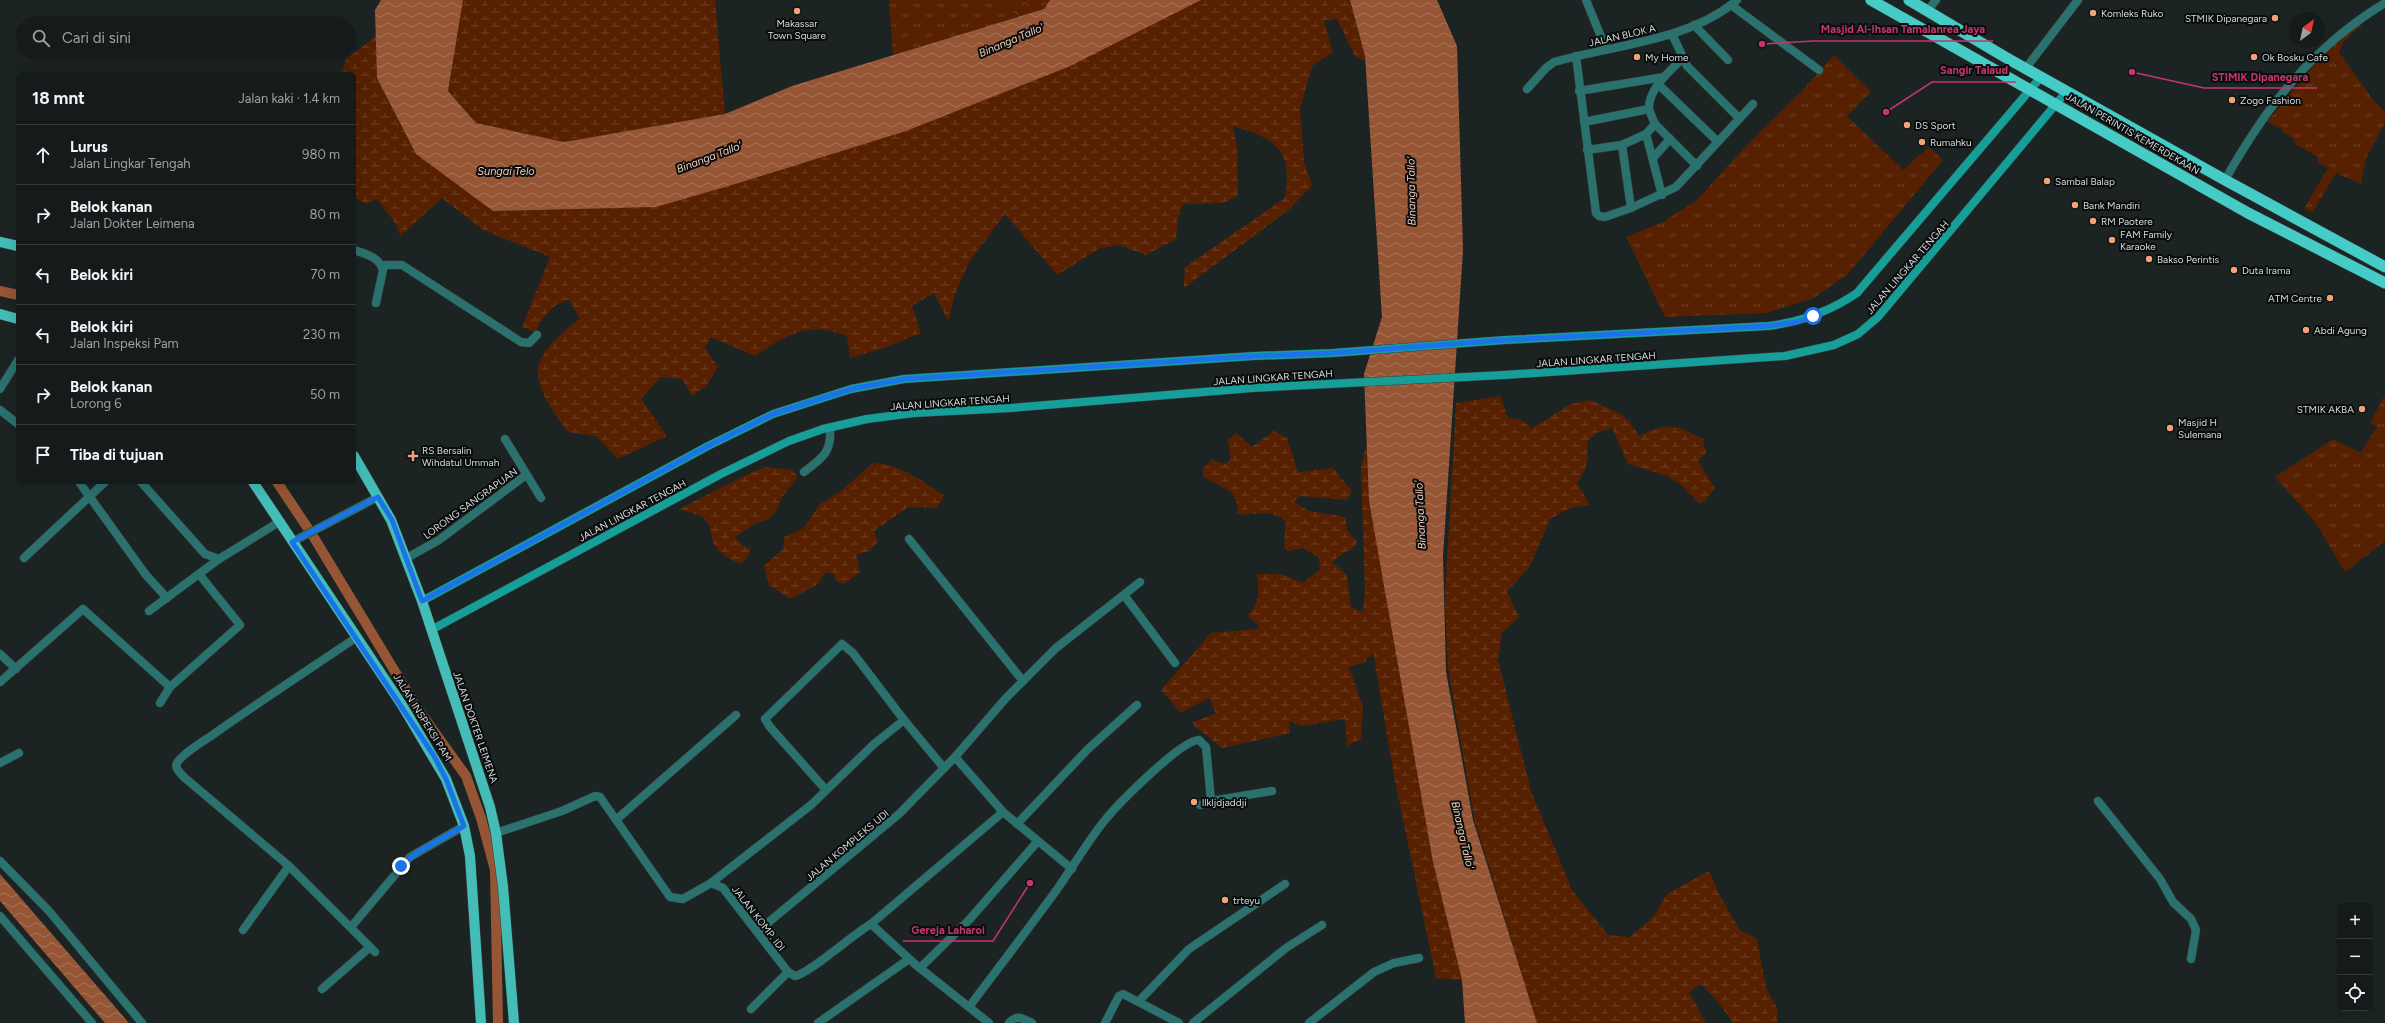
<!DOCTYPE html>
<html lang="id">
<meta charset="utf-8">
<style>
body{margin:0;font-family:Figtree,sans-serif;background:#1e2423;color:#f1f3f6}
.controls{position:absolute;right:12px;bottom:12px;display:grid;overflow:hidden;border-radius:6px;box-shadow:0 4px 16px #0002}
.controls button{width:36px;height:36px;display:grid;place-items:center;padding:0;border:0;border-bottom:1px solid #343939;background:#151b1a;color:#f1f3f6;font:20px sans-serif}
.compass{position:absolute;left:2289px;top:12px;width:36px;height:36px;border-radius:50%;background:#151b1a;box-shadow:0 4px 16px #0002;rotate:33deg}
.stop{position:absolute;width:12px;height:12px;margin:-9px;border:3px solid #1a73e8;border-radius:50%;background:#fff}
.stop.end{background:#1a73e8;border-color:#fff;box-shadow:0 1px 4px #0008}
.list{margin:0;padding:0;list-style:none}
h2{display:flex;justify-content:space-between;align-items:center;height:52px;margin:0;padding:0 16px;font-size:17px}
h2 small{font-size:13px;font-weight:400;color:#9da1a2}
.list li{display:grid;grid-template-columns:26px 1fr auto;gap:12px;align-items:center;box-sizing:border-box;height:60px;padding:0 16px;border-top:1px solid #343939}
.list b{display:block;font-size:15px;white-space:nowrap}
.list p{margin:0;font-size:13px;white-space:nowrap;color:#9da1a2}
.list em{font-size:13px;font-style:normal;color:#9da1a2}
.icon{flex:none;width:22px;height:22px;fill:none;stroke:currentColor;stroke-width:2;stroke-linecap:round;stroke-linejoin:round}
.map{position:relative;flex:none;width:2385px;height:1023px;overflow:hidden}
.search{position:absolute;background:#151b1a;box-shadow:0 4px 16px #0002;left:16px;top:16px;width:340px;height:44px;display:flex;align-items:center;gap:10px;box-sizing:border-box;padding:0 14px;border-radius:22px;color:#9da1a2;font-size:15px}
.panel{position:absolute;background:#151b1a;box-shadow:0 4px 16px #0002;left:16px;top:72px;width:340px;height:412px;border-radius:6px}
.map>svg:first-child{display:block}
.grass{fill:url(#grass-tufts)}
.forest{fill:url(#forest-crowns)}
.wetland{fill:url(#wetland-marsh)}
.water{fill:url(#water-waves)}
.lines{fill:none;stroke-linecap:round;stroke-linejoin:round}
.canal{stroke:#965635;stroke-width:10}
.minor-casing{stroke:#363e3d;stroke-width:9}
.secondary-casing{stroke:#363e3d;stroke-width:9}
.primary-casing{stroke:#363e3d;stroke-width:11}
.trunk-casing{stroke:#363e3d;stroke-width:12}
.minor{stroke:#2b726e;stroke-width:8}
.secondary{stroke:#169f99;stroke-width:8}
.primary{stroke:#45bdb7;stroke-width:10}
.trunk{stroke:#45ccc6;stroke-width:11}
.route{stroke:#1a73e8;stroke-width:5}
.poi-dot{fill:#f0a27b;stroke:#090c0c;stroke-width:1.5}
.labels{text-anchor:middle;stroke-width:4;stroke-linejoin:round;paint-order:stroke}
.poi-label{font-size:10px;fill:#d7dcdb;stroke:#090c0c;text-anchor:start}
.street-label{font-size:10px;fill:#d7dcdb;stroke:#090c0c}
.water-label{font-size:11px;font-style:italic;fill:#f5cebc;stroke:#090c0c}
.leader{fill:none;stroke:#c5356e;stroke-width:1.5}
.callout-dot{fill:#c5356e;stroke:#090c0c;stroke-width:1.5}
.callout-label{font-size:11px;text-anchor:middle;font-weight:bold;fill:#c5356e;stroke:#090c0c;stroke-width:4;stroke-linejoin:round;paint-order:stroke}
</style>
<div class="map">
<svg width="2385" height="1023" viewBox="0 0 2385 1023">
<defs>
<pattern id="grass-tufts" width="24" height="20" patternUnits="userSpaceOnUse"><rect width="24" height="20" fill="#572000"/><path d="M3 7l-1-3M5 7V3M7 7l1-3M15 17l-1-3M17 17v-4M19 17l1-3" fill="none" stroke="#6e4025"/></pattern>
<pattern id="forest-crowns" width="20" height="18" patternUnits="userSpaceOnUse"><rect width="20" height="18" fill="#572000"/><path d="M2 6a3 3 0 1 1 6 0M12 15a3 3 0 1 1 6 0" fill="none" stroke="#6e4025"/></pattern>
<pattern id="wetland-marsh" width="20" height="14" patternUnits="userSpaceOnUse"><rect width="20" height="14" fill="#572000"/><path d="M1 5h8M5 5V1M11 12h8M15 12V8" fill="none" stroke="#6e4025"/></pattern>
<pattern id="water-waves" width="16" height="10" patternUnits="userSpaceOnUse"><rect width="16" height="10" fill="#965635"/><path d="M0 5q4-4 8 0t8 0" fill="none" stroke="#a9765b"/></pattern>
</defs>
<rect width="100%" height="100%" fill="#1c2423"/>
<!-- grass -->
<g class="grass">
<path d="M 889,0 L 1008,0 L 1015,18 L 893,55 Z"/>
<path d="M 2359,23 L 2361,26 L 2343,42 L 2339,52 L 2374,101 L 2385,112 L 2385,123 L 2366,158 L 2361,184 L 2336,173 L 2312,213 L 2304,208 L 2328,168 L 2317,162 L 2318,157 L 2295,144 L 2294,139 L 2282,132 L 2282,129 L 2267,122 L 2323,54 Z"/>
<path d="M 1834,55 L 1871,92 L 1847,116 L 1903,170 L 1929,147 L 1943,160 L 1848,274 L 1812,299 L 1766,313 L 1665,317 L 1626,237 L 1663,222 L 1697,200 L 1744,148 L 1803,90 Z"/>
<path d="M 2385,395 L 2385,541 L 2345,572 L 2316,523 L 2275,477 L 2333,439 L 2361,453 L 2377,426 L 2370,423 Z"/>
</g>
<!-- forest -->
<path class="forest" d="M 1008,0 L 1050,0 L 1044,9 L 1015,18 Z"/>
<!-- wetland -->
<g class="wetland">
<path d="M 463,0 L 715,0 L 725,114 L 564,142 L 476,123 L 448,91 Z"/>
<path d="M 1201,0 L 1350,0 L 1365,56 L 1364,61 L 1354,55 L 1337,19 L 1324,21 L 1333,52 L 1312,66 L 1300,109 L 1304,162 L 1312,185 L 1291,208 L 1184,288 L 1185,267 L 1285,198 C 1293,149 1276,139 1233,126 L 1237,149 L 1238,196 L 1223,203 L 1183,204 L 1178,219 L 1176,239 L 1146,255 L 1119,245 L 1100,248 L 1057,275 L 1005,214 L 969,262 L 955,294 L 948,321 L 934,293 L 912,306 L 921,333 L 884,348 L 850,358 L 847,336 C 806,321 789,334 755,356 L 711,337 L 705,348 L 718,367 L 706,386 L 692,396 L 682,379 L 661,377 L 641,399 L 667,436 L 618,459 L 596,436 L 568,432 C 556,415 540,396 538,374 C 535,355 565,329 580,319 L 569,300 C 551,304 543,317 535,332 L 522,327 L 550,257 L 483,230 L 442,198 L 400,236 L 396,224 L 377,199 L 366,204 L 354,197 L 354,74 L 341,74 L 346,59 L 376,36 L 377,78 L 493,211 L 653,207 Z"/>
<path d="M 1500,396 L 1508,418 L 1520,419 L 1532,428 L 1571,404 L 1590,400 L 1621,414 L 1630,422 L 1639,436 C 1669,422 1674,424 1703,439 L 1706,453 L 1698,461 L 1715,488 L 1705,501 L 1699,503 L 1680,484 L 1667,476 L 1628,464 L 1612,428 L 1596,433 L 1587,442 C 1589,459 1587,470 1577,483 L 1590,505 L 1570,508 L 1550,519 L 1530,566 L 1507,592 L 1519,617 L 1502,633 L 1498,660 L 1531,791 L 1572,890 L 1608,935 L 1630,937 L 1654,916 L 1667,894 L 1709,871 L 1719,894 L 1740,930 L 1757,939 L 1766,988 L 1778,1010 L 1777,1023 L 1733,1023 L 1718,1002 L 1701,984 L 1689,992 L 1706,1023 L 1537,1023 L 1474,818 L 1448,668 L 1445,598 L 1456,403 Z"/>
<path d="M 1274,431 L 1287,438 L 1298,472 L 1333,468 L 1352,491 L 1347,500 L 1299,496 L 1294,502 L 1309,511 L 1345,517 L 1347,530 L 1357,542 L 1353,549 L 1345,552 L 1332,562 L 1347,575 L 1351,607 L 1363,612 L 1365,593 L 1361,467 L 1367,444 L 1433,862 L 1462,980 L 1436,978 L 1394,776 L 1373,652 L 1365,662 L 1349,667 L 1363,707 L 1361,739 L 1347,746 L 1345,719 L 1302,726 L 1289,721 L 1290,733 L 1222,748 L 1191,723 L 1216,713 L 1209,698 L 1181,713 L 1161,690 L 1211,633 L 1259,629 L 1257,624 L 1247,615 C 1261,603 1259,591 1257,574 L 1281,574 L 1302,583 L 1320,570 L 1319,558 L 1304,548 L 1288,551 L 1284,547 L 1286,521 C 1270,508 1255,516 1237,514 C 1240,488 1221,489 1203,476 L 1203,468 L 1212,460 L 1226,464 L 1231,459 L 1228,440 L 1236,433 L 1252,447 Z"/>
<path d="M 873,463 C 899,464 924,481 944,496 L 937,508 L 908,507 L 874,531 L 878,542 L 869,551 L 856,555 L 860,572 L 844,584 L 836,581 L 834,573 L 825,573 L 818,584 L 790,599 L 769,585 L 764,566 L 783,549 L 784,537 L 804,528 L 819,505 L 841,491 Z"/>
<path d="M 766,467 L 792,470 L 798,477 L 782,497 L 777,510 L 769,519 L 754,524 L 735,537 L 743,546 L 751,548 L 747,558 L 740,564 C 719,553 712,550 710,525 L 701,516 L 679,509 L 750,473 Z"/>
</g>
<!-- water -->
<g class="water">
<path d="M 381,0 L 463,0 L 448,91 L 476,123 L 564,142 L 725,114 L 792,86 L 1044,9 L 1050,0 L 1201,0 L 1068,67 L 906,131 L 732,185 L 656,207 L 493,211 L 416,154 L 377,78 L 375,10 Z"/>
<path d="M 1350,0 L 1437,0 L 1457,46 L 1463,250 L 1443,556 L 1446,672 L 1473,820 L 1537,1023 L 1465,1023 L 1462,980 L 1433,862 L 1369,501 L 1364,374 L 1382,317 L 1365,56 Z"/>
<path d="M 0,874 L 129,1023 L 105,1023 L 0,901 Z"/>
</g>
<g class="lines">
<!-- canal -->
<g class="canal">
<path d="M 0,291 L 18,295"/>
<path d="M 277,482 L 313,536 L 417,708 L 466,776 L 481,818 L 495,870 L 498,1023"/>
</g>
<defs>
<g id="minor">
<path d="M 1586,0 L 1606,49"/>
<path d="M 1731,5 L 1819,70"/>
<path d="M 1927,11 L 1936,0"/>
<path d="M 1694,25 L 1728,60"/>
<path d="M 1672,34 L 1687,66 L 1739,118"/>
<path d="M 1576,56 L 1596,213 L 1599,216 L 1605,217 L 1631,208 L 1676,187 L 1753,104"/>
<path d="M 2026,68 L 2078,0"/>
<path d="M 1659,85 L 1717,141"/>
<path d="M 1527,89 L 1546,68 L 1554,62 C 1612,45 1690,41 1737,0"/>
<path d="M 1579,91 L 1664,77"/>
<path d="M 1584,122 L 1649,109"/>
<path d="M 1655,124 L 1697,166"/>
<path d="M 1622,145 L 1631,208"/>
<path d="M 1587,150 L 1622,145 L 1646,134"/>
<path d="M 1653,158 L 1670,139"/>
<path d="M 2225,180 C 2266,107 2312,47 2385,3"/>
<path d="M 1662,195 L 1646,134 L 1655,124 C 1653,119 1650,113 1649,109 C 1648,89 1670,71 1682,59"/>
<path d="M 354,250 C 366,254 379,257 383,270 L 376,303"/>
<path d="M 381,265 L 402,265 L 521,342 L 529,343 L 537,335"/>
<path d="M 0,389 L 18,360"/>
<path d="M 0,410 L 18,424"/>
<path d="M 505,439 L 541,498"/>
<path d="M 804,472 C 822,458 832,453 830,428"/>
<path d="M 79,482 L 146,575 L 167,598"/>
<path d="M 141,482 L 205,554 L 219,559 L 279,522"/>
<path d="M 909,539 L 1023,681"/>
<path d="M 292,542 L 378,497"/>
<path d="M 24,558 L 105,482"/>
<path d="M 405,559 L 439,540 L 526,475"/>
<path d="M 1124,595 L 1175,663"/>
<path d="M 149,611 L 219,559"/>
<path d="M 357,637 C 308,670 259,702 211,736 C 202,742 182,754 177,763 C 174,768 181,774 185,778 L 289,866 L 375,952"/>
<path d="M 0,654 L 16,669"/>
<path d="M 0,682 L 83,609 L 170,687"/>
<path d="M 160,703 L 170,687 L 240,625 L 199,574"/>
<path d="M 0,763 L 19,753"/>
<path d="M 826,790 L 770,727 L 765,719 L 842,644 L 853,653 L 904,720 L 944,768"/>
<path d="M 2098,801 L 2160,879 L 2173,902 L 2191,919 L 2196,930 L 2191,959"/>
<path d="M 1200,805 L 1211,801 L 1272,791"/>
<path d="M 617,819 L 736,715"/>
<path d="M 1017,824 L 1088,749 L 1137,705"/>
<path d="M 496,833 L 562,811 L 595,796 L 600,797 L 670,897 L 683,899 L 711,883 L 723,888 L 788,972 L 795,976 C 809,974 853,934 871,924 L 1003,812"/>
<path d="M 0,861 L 49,911 L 142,1023"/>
<path d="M 1072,869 L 1003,812 L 955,757 L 1006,698 L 1056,648 L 1140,582"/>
<path d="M 711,883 L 811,805 L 874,744 L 904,720"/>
<path d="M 0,916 L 92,1023"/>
<path d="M 871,924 L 916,965 L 989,1023"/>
<path d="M 351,927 L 410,857 L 464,826"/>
<path d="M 243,930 L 289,866"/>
<path d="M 758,931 L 899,814 L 955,757"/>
<path d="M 920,968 L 969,920 L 1037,842"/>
<path d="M 322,989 L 370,947"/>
<path d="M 1139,1001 L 1189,949 L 1285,884"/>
<path d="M 969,1007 C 999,967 1029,928 1058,888 C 1074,865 1088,841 1105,820 C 1118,804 1181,740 1199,740 L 1206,747 L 1211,801"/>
<path d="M 751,1009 L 788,972"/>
<path d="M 818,1023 L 909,959"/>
<path d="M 1009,1023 C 1017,1014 1022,1018 1032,1023"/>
<path d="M 1105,1023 L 1119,996 L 1123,994 L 1179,1023"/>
<path d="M 1193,1023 L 1286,948 L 1322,925"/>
<path d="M 1309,1023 L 1374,972 L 1394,963 L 1419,958"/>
</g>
<g id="secondary">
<path d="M 422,601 L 708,446 L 773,414 L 851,389 L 904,379 L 1254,356 L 1333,353 L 1505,340 L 1768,326 C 1801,322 1829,312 1857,293 L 2041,77"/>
<path d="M 431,630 L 721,474 L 789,441 L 823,429 L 867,419 L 914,413 L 1011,408 L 1252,388 L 1504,375 L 1785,356 L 1834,345 L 1858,334 L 1878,317 L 2067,91"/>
</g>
<g id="primary">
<path d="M 0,242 L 18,246"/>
<path d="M 0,314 L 18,319"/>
<path d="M 354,456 L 391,520 L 422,601 L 490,807 L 496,833 L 503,887 L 514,1023"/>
<path d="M 253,482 L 402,705 L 446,779 L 464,826 L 470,856 L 481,1023"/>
</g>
<g id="trunk">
<path d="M 1871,0 L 2248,213 L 2385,283"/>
<path d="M 1909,0 L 2005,57 L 2225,180 L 2385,267"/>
</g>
</defs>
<!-- minor casing -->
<use href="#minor" class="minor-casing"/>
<!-- secondary casing -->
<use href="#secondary" class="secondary-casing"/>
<!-- primary casing -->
<use href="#primary" class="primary-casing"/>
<!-- trunk casing -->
<use href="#trunk" class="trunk-casing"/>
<!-- minor -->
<use href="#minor" class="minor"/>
<!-- secondary -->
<use href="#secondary" class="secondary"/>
<!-- primary -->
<use href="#primary" class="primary"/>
<!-- trunk -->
<use href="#trunk" class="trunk"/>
</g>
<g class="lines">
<!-- route -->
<path class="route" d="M 401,866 L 418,852 L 464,826 L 446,779 L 434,756 L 292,542 L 378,497 L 392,520 L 422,601 L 708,446 L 773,414 L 851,389 L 904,379 L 1254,356 L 1333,353 L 1505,340 L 1768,326 L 1797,322 L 1813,316"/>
</g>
<!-- markers -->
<g class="poi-dot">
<circle cx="797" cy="11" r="4"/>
<circle cx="2093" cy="13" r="4"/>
<circle cx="2275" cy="18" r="4"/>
<circle cx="1637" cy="57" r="4"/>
<circle cx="2254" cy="57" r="4"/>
<circle cx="2232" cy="100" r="4"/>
<circle cx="1907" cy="125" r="4"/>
<circle cx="1922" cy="142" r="4"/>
<circle cx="2047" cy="181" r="4"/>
<circle cx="2075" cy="205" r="4"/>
<circle cx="2093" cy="221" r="4"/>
<circle cx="2112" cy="240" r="4"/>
<circle cx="2149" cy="259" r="4"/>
<circle cx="2234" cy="270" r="4"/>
<circle cx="2330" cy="298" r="4"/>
<circle cx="2306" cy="330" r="4"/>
<circle cx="2362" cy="409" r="4"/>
<circle cx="2170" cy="428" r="4"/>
<path d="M411 450h4v4h4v4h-4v4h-4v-4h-4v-4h4z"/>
<circle cx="1194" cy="802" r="4"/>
<circle cx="1225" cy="900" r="4"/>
</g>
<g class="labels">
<!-- poi labels -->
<g class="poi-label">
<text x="2101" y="17">Komleks Ruko</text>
<text x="2267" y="22" text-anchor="end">STMIK Dipanegara</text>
<text x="797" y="27" text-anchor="middle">Makassar<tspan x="797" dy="12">Town Square</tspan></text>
<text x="1645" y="61">My Home</text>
<text x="2262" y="61">Ok Bosku Cafe</text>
<text x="2240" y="104">Zogo Fashion</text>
<text x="1915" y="129">DS Sport</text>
<text x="1930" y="146">Rumahku</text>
<text x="2055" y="185">Sambal Balap</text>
<text x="2083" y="209">Bank Mandiri</text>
<text x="2101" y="225">RM Paotere</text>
<text x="2120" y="238">FAM Family<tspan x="2120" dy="12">Karaoke</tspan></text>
<text x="2157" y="263">Bakso Perintis</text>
<text x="2242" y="274">Duta Irama</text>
<text x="2322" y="302" text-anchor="end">ATM Centre</text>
<text x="2314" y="334">Abdi Agung</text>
<text x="2354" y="413" text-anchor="end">STMIK AKBA</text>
<text x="2178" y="426">Masjid H<tspan x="2178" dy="12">Sulemana</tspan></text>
<text x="422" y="454">RS Bersalin<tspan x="422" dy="12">Wihdatul Ummah</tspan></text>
<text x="1202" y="806">llkljdjaddji</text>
<text x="1233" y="904">trteyu</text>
</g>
<!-- street labels -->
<g class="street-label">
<text transform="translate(1622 35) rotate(-13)" y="4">JALAN BLOK A</text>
<text transform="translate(2133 133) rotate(30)" y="4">JALAN PERINTIS KEMERDEKAAN</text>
<text transform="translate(1907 267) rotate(-49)" y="4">JALAN LINGKAR TENGAH</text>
<text transform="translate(1596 359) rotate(-4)" y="4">JALAN LINGKAR TENGAH</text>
<text transform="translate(1273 377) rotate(-4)" y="4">JALAN LINGKAR TENGAH</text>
<text transform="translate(950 402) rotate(-4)" y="4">JALAN LINGKAR TENGAH</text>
<text transform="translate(470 503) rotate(-36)" y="4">LORONG SANGRAPUAN</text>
<text transform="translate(632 510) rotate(-28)" y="4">JALAN LINGKAR TENGAH</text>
<text transform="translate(423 717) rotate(58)" y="4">JALAN INSPEKSI PAM</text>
<text transform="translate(476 727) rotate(71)" y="4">JALAN DOKTER LEIMENA</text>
<text transform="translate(847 845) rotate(-40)" y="4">JALAN KOMPLEKS UDI</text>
<text transform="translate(759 918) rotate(52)" y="4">JALAN KOMP. IDI</text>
</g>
<!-- water labels -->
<g class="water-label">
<text transform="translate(1011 40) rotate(-23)" y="4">Binanga Tallo'</text>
<text transform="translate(709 157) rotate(-21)" y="4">Binanga Tallo'</text>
<text x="506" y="175">Sungai Telo</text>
<text transform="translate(1411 191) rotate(-91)" y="4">Binanga Tallo'</text>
<text transform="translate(1420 515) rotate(-93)" y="4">Binanga Tallo'</text>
<text transform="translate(1463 835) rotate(77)" y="4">Binanga Tallo'</text>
</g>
</g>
<!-- callouts -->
<path class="leader" d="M1762 44L1813 41H1993M1886 112L1932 82H2016M2132 72L2204 88H2317M1030 883L993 941H903"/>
<g class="callout-dot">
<circle cx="1762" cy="44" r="4"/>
<circle cx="1886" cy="112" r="4"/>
<circle cx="2132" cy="72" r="4"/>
<circle cx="1030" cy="883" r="4"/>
</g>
<g class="callout-label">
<text x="1903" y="33">Masjid Al-Ihsan Tamalanrea Jaya</text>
<text x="1974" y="74">Sangir Talaud</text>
<text x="2260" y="81">STIMIK Dipanegara</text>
<text x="948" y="934">Gereja Laharoi</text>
</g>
</svg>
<div class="controls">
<button>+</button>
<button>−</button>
<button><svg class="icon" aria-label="locate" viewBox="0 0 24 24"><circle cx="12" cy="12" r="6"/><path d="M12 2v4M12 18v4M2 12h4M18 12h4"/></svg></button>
</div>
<svg class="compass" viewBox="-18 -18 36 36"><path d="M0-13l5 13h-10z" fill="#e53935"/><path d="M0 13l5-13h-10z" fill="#9da1a2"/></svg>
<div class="stop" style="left:1813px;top:316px"></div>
<div class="stop end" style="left:401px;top:866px"></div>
<div class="search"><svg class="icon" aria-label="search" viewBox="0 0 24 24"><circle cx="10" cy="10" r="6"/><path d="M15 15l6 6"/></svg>Cari di sini</div>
<section class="panel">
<h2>18 mnt<small>Jalan kaki · 1.4 km</small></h2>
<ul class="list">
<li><svg class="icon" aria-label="ahead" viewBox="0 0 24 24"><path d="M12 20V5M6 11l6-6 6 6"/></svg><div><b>Lurus</b><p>Jalan Lingkar Tengah</p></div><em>980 m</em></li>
<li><svg class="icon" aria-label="right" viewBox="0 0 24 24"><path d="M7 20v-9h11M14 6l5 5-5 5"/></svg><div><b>Belok kanan</b><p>Jalan Dokter Leimena</p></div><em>80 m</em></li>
<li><svg class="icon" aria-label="left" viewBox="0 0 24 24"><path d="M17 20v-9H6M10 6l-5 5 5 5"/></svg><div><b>Belok kiri</b></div><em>70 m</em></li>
<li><svg class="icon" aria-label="left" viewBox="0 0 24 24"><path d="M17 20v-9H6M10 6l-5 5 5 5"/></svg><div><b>Belok kiri</b><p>Jalan Inspeksi Pam</p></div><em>230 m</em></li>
<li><svg class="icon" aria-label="right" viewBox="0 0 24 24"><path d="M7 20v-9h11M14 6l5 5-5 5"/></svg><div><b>Belok kanan</b><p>Lorong 6</p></div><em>50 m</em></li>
<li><svg class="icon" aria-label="arrive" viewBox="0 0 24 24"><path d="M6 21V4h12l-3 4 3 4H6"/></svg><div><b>Tiba di tujuan</b></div></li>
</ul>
</section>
</div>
